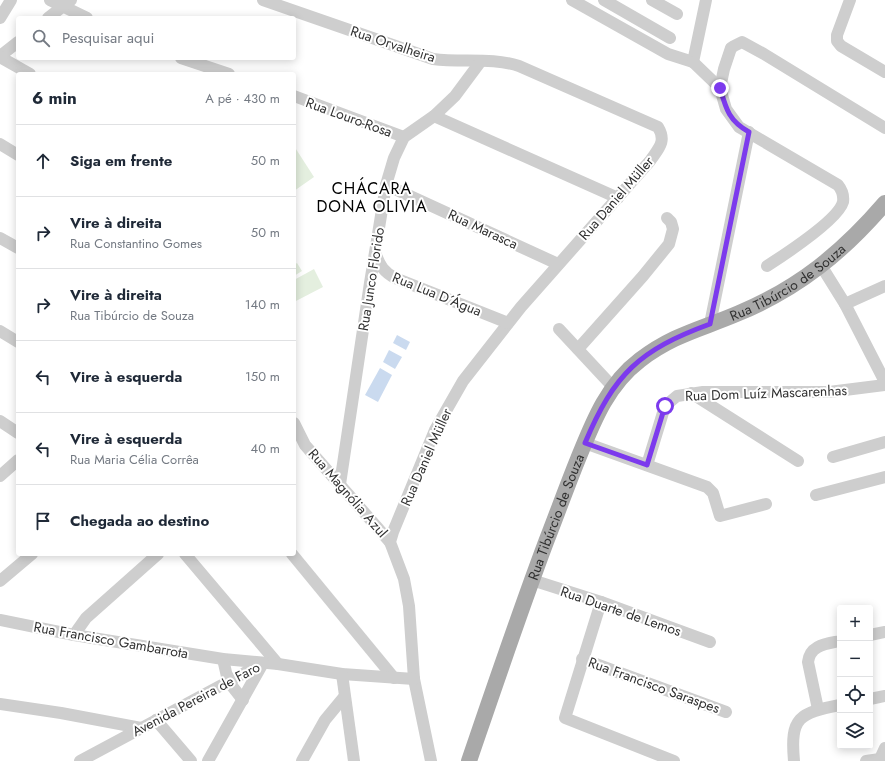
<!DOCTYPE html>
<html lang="pt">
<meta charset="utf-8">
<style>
body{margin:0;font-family:Jost,sans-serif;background:#f6f6f7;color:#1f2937}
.controls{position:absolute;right:12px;bottom:12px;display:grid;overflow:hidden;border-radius:4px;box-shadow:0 2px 10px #0003}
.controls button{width:36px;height:36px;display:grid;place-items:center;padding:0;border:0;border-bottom:1px solid #e0e1e3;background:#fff;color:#1f2937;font:20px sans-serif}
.stop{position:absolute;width:12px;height:12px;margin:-9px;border:3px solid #7c3aed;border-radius:50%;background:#fff}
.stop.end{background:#7c3aed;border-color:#fff;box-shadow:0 1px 4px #0008}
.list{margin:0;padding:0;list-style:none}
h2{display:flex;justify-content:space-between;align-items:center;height:52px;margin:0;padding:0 16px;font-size:17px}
h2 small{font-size:13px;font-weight:400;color:#747a83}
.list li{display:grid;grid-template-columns:26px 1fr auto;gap:12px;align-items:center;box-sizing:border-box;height:72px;padding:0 16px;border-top:1px solid #e0e1e3}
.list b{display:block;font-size:15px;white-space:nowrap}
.list p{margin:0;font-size:13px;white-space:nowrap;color:#747a83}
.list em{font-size:13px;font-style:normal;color:#747a83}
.icon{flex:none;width:22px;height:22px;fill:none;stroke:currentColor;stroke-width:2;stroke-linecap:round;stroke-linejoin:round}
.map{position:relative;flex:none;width:885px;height:761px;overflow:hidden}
.search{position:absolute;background:#fff;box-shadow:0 2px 10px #0003;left:16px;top:16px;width:280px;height:44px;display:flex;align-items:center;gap:10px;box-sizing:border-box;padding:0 14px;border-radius:4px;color:#747a83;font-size:15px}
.panel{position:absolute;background:#fff;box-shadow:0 2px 10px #0003;left:16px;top:72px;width:280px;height:484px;border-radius:4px}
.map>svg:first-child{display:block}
.green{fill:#e4efdf}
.water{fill:#cadaef}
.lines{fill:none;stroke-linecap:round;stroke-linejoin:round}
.minor{stroke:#cecece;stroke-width:12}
.major{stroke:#a9a9a9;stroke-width:16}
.route{stroke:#7c3aed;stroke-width:5}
.labels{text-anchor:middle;stroke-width:4;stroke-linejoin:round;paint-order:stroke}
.street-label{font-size:14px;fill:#313131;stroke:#fff}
.quarter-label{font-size:16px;letter-spacing:1px;fill:#000;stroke:#fff}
</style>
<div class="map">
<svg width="885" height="761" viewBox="0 0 885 761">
<rect width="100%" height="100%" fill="#fff"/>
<!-- green -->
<g class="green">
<path d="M 294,146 L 314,177 L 294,191 Z"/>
<path d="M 297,263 L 302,271 L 294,276 L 294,265 Z"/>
<path d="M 314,269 L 323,287 L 294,302 L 294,280 Z"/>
</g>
<!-- water -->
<g class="water">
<path d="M 397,335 L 410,342 L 406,350 L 393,343 Z"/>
<path d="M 389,350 L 402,357 L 395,369 L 383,362 Z"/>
<path d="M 380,368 L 392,375 L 378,402 L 365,395 Z"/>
</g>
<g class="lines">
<!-- minor -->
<g class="minor">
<path d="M 50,0 L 87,18"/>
<path d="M 263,0 L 433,59 C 462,63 491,57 519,66 L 658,127 C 667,142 658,149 650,161 L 521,307 L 463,381 L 435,430 L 393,532 L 390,542 L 404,579 L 409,606 L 414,679 L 431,761"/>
<path d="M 572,0 L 668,54 L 693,62 L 706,0"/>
<path d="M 604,0 L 670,38"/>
<path d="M 652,0 L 677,14"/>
<path d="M 850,0 L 837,35 L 837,41 L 841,46 L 885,72"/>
<path d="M 0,18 L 11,0"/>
<path d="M 48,18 L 71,0"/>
<path d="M 0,56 L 18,42"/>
<path d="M 0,57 L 30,74"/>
<path d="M 181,58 L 229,74"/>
<path d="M 693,62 L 720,88"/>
<path d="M 294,96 L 404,137"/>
<path d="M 434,116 L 618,198"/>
<path d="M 0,144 L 18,155"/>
<path d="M 386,185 L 558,264"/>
<path d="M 0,238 L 18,248"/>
<path d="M 376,255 C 380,266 384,272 395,278 L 508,323"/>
<path d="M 767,266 C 784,255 838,220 843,202 C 844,195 842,190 838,185 L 739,127 L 726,109 L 720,88 L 724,69 L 731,48 L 734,46 L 742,42 L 764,54 L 885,128"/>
<path d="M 822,267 L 845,304 L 885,382"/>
<path d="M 845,304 L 885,286"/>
<path d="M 710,324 L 749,132"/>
<path d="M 559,329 L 613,387"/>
<path d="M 0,331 L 18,342"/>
<path d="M 578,349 L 643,276 L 669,244 L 673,229 L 671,222 L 667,218"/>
<path d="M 691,393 L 798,461"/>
<path d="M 0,421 L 18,433"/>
<path d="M 294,423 L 305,445 L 390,542"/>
<path d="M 585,443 L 707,487 L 713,493 L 720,516 L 766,504"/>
<path d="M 833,457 L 885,442"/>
<path d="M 647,465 L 665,406 L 677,396 L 703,392 L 829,392 L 885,385"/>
<path d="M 0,476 L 18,460"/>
<path d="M 340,484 L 370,283 L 386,185 L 394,158 L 404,137 L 434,116 L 455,96 L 481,61"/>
<path d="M 816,495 L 885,477"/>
<path d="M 185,554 L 278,664"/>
<path d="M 292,554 L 394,678"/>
<path d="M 532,580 L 601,602 L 710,642"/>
<path d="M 0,581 L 32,554"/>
<path d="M 601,602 L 565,718 L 674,761"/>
<path d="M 0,620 L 74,635 L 223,659 L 278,664 L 342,674 L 414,679"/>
<path d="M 74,635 L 86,618 L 158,554"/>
<path d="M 870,635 L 885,632"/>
<path d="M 223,659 L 228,681 L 243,700"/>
<path d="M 582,659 L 726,712"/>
<path d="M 342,674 L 354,761"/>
<path d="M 870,699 L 885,696"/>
<path d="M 0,704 L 61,713 L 141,728"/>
<path d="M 818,709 L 808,662 C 810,645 826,644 840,641"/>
<path d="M 156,720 L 191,761"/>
<path d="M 80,761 L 263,663"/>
<path d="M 208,761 L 263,663"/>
<path d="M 302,761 L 325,720 L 344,697"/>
<path d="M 794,761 C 790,717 799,713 840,705"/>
<path d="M 866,761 L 880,759"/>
<path d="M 879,761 L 885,748"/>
</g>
<!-- major -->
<path class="major" id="s1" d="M 469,761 C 494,688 519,614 546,542 C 557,514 567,486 578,459 C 593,422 607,385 640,360 C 674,334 702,329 739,313 C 799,288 843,252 885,203"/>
</g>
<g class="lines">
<!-- route -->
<path class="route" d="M 665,406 L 647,465 L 585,443 C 614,374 639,350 710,324 L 749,132 C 729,121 726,109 720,88"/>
</g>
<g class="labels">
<!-- street labels -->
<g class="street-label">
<text transform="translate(393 44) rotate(18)" y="5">Rua Orvalheira</text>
<text transform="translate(349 117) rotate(20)" y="5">Rua Louro-Rosa</text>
<text transform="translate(616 198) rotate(-49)" y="5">Rua Daniel Müller</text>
<text transform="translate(483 229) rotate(25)" y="5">Rua Marasca</text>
<text transform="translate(371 279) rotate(-81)" y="5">Rua Junco Florido</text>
<text dy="5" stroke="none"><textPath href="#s1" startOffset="607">Rua Tibúrcio de Souza</textPath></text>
<text transform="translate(437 294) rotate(22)" y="5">Rua Lua D´Água</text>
<text transform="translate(766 393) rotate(-2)" y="5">Rua Dom Luíz Mascarenhas</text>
<text transform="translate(426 457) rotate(-66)" y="5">Rua Daniel Müller</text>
<text transform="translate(348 493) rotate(49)" y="5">Rua Magnólia Azul</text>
<text dy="5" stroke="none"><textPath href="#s1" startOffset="259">Rua Tibúrcio de Souza</textPath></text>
<text transform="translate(621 611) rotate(19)" y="5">Rua Duarte de Lemos</text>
<text transform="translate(111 640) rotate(10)" y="5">Rua Francisco Gambarrota</text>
<text transform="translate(654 685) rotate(20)" y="5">Rua Francisco Saraspes</text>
<text transform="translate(196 699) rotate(-28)" y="5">Avenida Pereira de Faro</text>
</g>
<!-- quarter labels -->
<g class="quarter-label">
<text x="372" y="194">CHÁCARA<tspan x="372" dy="18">DONA OLIVIA</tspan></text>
</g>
</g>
</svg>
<div class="controls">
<button>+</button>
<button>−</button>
<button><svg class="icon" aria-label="locate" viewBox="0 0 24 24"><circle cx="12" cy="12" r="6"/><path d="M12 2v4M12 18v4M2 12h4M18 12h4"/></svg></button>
<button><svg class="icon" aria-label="layers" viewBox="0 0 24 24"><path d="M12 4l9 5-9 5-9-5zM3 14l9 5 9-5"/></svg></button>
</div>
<div class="stop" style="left:665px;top:406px"></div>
<div class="stop end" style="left:720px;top:88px"></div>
<div class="search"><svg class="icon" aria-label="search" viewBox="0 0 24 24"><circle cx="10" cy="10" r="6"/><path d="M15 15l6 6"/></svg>Pesquisar aqui</div>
<section class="panel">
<h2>6 min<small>A pé · 430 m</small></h2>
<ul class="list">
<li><svg class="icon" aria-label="ahead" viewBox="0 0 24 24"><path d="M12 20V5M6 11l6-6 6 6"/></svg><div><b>Siga em frente</b></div><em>50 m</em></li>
<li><svg class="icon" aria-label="right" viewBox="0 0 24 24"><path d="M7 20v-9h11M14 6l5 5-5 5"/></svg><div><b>Vire à direita</b><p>Rua Constantino Gomes</p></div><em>50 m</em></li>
<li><svg class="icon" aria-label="right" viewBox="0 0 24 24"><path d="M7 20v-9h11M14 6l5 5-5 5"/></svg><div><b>Vire à direita</b><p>Rua Tibúrcio de Souza</p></div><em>140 m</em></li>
<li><svg class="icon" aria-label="left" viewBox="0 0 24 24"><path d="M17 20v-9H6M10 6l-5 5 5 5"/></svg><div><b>Vire à esquerda</b></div><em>150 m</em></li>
<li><svg class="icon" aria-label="left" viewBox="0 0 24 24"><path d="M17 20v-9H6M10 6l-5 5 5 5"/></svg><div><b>Vire à esquerda</b><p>Rua Maria Célia Corrêa</p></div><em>40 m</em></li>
<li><svg class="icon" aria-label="arrive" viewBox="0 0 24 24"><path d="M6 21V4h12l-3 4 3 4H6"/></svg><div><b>Chegada ao destino</b></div></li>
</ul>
</section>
</div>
